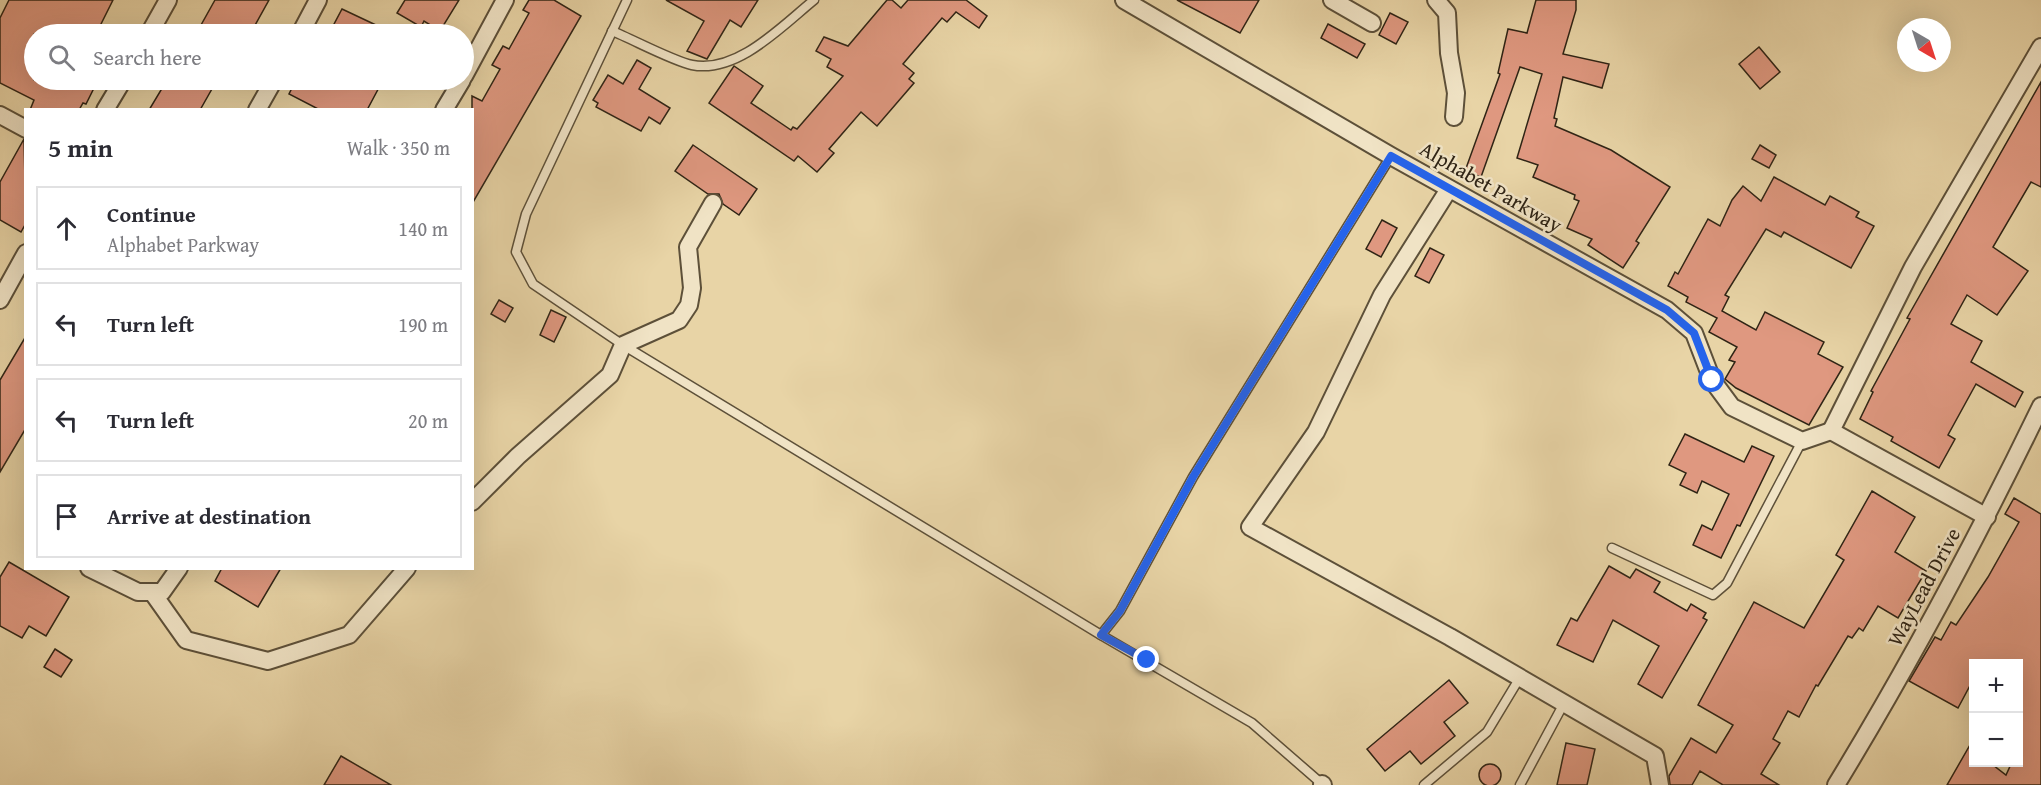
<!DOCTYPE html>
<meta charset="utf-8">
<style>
body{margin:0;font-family:"Gentium Book Plus",serif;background:#f7f7f7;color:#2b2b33}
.controls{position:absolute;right:18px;bottom:18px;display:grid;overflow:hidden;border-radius:0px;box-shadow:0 6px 24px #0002}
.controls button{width:54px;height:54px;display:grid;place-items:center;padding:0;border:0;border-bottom:2px solid #e1e1e2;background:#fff;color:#2b2b33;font:30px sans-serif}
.compass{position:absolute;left:1897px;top:18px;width:54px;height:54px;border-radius:50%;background:#fff;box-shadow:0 6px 24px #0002;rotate:141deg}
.stop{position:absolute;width:18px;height:18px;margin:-14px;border:4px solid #2563eb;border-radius:50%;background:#fff}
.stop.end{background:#2563eb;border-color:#fff;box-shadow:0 2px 6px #0008}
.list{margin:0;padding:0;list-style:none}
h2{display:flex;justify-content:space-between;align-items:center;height:78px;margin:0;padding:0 24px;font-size:26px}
h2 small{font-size:20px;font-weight:400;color:#7c7c81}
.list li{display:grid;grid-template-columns:39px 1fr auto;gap:18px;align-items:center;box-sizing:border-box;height:84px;margin:0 12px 12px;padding:0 12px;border:2px solid #e1e1e2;border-radius:0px}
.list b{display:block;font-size:22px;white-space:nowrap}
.list p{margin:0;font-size:20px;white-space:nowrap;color:#7c7c81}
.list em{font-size:20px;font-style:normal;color:#7c7c81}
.icon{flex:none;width:33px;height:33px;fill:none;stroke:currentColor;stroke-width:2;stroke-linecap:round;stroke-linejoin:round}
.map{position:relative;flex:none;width:2041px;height:785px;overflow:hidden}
.search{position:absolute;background:#fff;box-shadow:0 6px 24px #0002;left:24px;top:24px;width:450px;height:66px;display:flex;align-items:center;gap:15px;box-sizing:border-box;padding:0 21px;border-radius:33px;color:#7c7c81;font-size:22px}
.panel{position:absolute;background:#fff;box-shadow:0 6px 24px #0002;left:24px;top:108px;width:450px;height:462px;border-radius:0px}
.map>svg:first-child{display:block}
.building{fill:#df9880;stroke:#2f2415;stroke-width:1.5}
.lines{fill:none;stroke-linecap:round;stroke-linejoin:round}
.service-casing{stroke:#5d5039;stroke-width:11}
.minor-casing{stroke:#5d5039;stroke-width:20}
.service{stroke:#f0e3c5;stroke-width:8}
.minor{stroke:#f0e3c5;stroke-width:16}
.route{stroke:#2563eb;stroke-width:8}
.labels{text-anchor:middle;stroke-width:5;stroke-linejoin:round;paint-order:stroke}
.street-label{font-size:21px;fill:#2f2415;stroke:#f0e3c5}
</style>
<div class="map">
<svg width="2041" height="785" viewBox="0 0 2041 785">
<rect width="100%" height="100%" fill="#e8d4a6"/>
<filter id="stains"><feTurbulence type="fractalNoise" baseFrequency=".00333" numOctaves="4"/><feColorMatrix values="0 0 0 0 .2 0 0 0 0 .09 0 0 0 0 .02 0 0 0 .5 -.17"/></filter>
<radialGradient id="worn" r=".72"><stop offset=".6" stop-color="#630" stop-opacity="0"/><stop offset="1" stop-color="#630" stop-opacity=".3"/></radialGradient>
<!-- building -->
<g class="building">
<path d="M 9,0 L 113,0 L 96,34 L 34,34 L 34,80 L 98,80 L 86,104 L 83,103 L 79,110 L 30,110 L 34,100 L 0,83 L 0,18 Z"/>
<path d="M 215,0 L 269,0 L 254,27 L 251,26 L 245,34 L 196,34 Z"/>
<path d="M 405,0 L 459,0 L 440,31 L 424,21 L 421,27 L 397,13 Z"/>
<path d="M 529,0 L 554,0 L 581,16 L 472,204 L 472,96 L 482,101 L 500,69 L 492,65 L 503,46 L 509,49 L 529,13 L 523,10 Z"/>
<path d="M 666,0 L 758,0 L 741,27 L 730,20 L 707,59 L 687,51 L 704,21 Z"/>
<path d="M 887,0 L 892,0 L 901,8 L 908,0 L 966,0 L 987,16 L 979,28 L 956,12 L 947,22 L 942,18 L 903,64 L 914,73 L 909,79 L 914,83 L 877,126 L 861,112 L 829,149 L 834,153 L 817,172 L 798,156 L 794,161 L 709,103 L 734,66 L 763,86 L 751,103 L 791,130 L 793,127 L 797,129 L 843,76 L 827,67 L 831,59 L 816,51 L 824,37 L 848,46 Z"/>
<path d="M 1177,0 L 1259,0 L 1240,33 Z"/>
<path d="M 1536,0 L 1576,0 L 1576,10 L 1563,54 L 1609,64 L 1602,88 L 1563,77 L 1554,118 L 1557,119 L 1555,126 L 1611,150 L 1670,187 L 1636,241 L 1639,243 L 1623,268 L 1588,245 L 1592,239 L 1567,228 L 1579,201 L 1574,199 L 1575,195 L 1533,177 L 1538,165 L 1517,158 L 1542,74 L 1520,67 L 1481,177 L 1465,171 L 1500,74 L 1498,73 L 1508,29 L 1527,33 Z"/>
<path d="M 342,9 L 395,34 L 346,34 L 332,28 Z"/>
<path d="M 1390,13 L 1408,22 L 1396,44 L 1379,35 Z"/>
<path d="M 1328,24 L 1365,44 L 1357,58 L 1321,38 Z"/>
<path d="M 1759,47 L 1780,72 L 1760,89 L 1739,64 Z"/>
<path d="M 637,60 L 651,68 L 639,89 L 670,108 L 660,124 L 649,117 L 641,131 L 596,107 L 598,103 L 593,100 L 608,75 L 623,84 Z"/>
<path d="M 167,80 L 217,80 L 200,110 L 149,110 Z"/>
<path d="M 296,80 L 383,80 L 367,110 L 320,110 L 289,94 Z"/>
<path d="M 2041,82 L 2041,187 L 2031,182 L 1993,247 L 2028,271 L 1997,315 L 1967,295 L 1951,324 L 1982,341 L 1971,362 L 2023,392 L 2015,407 L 1976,384 L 1948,435 L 1955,439 L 1939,468 L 1891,441 L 1893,437 L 1860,419 L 1873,392 L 1871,391 L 1910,319 L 1907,318 Z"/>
<path d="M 24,139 L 26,223 L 21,232 L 0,220 L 0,182 Z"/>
<path d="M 693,145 L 757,189 L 739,215 L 723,204 L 719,194 L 708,194 L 675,171 Z"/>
<path d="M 1760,145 L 1776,155 L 1769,168 L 1752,159 Z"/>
<path d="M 1774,177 L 1825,205 L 1830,196 L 1859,212 L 1856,217 L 1874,226 L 1851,268 L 1784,232 L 1781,237 L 1766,229 L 1725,295 L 1729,297 L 1722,311 L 1756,330 L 1765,312 L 1824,342 L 1818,354 L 1843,367 L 1809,425 L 1736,388 L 1725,379 L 1735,362 L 1729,360 L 1737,347 L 1709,332 L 1717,318 L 1686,302 L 1688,297 L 1668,286 L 1675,272 L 1678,274 L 1708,219 L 1720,226 L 1732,200 L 1743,186 L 1761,201 Z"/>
<path d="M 1382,220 L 1397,228 L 1381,257 L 1366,249 Z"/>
<path d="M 1430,248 L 1444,255 L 1429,283 L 1415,276 Z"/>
<path d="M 499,300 L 513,308 L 505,322 L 491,314 Z"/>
<path d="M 551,310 L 566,317 L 554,342 L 540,335 Z"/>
<path d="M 26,336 L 26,428 L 0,472 L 0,380 Z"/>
<path d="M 1685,434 L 1744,462 L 1752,446 L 1774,456 L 1740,526 L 1737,525 L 1721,558 L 1693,545 L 1702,525 L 1712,530 L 1729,494 L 1702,481 L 1697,493 L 1680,485 L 1686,473 L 1669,465 Z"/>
<path d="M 1872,491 L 1915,517 L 1895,552 L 1926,571 L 1898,618 L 1878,606 L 1863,631 L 1859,628 L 1852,638 L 1848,636 L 1818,686 L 1816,685 L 1799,717 L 1788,711 L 1773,739 L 1780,743 L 1761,774 L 1779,785 L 1723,785 L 1700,771 L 1692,785 L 1670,785 L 1669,776 L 1691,738 L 1716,753 L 1733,725 L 1698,705 L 1754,602 L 1804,628 L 1844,560 L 1836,555 Z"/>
<path d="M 2014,498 L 2041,514 L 2041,785 L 1947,785 L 1974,738 L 1974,762 L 1989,762 L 2006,775 L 2012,762 L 2019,762 L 2019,663 L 1974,663 L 1974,678 L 1958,708 L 1909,681 L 1935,637 L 1941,640 L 1951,622 L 1956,625 L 1988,577 L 2019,522 L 2005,514 Z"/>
<path d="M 9,562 L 69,597 L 46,636 L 29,626 L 22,638 L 0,626 L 0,577 Z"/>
<path d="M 1609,566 L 1630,578 L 1636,569 L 1660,582 L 1654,592 L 1687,611 L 1691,604 L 1706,613 L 1703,618 L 1707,620 L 1662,698 L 1638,684 L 1659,646 L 1613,620 L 1593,662 L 1557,645 L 1571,618 L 1577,621 Z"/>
<path d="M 222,568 L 281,568 L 258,607 L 215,581 Z"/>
<path d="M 55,649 L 72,660 L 61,677 L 44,667 Z"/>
<path d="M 1449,680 L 1468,703 L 1444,722 L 1455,736 L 1421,764 L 1410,751 L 1385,771 L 1367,749 Z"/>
<path d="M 1566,743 L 1595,749 L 1587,785 L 1557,785 Z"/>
<path d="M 341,756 L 391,785 L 324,785 Z"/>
<circle cx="1490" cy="775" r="11"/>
</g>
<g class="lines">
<defs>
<g id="service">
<path d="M 627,0 L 526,214 L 516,252 L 533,284 L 623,345 L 1101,635"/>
<path d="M 612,31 C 632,39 673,61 692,65 C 737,74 782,26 814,0"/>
<path d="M 1612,548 L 1713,595 L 1727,583 L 1802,441"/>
<path d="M 1322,784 L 1252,723 L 1101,635 L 1120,611 L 1193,477 L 1391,156"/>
<path d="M 1424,785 L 1487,732 L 1519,679"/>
<path d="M 1520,785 L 1563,705"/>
</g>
<g id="minor">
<path d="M 1124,0 L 1391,156 L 1667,310 L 1694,333 L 1712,380 L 1732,407 L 1802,441 L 1831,431"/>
<path d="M 1332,0 L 1372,23"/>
<path d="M 1436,0 L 1447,13 L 1449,53 L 1456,93 L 1454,117"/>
<path d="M 149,34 L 168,0"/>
<path d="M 300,34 L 318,0"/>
<path d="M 464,76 L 505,0"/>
<path d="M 105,110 L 123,80"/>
<path d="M 257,110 L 274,80"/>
<path d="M 444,110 L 462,80"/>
<path d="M 0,115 L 26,129"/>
<path d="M 1449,189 L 1382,295 L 1316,432 L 1250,527 L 1450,637 L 1655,756 L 1660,785"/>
<path d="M 0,300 L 26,253"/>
<path d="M 472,502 L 518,456 L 610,375 L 623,345 L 679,320 L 689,305 L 692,288 L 688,247 L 713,203"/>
<path d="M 1987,517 L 1831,431 L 1913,267 L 2041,47"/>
<path d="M 89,568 L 138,592 L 162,592 L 179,568"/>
<path d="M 152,592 L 186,640 L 268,661 L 349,635 L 407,568"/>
<path d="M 1322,784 L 1323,785"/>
<path d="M 1836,785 C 1911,662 1978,536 2041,406"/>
</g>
</defs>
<!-- service casing -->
<use href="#service" class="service-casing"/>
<!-- minor casing -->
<use href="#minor" class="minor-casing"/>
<!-- service -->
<use href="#service" class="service"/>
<!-- minor -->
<use href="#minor" class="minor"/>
</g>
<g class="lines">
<!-- route -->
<path class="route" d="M 1147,660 L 1101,635 L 1120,611 L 1193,477 L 1391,156 L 1667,310 L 1694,333 L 1712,380"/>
</g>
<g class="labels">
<!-- street labels -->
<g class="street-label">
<text transform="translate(1491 187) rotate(30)" y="7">Alphabet Parkway</text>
<text transform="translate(1924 587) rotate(-62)" y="7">WayLead Drive</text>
</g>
</g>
<rect width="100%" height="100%" filter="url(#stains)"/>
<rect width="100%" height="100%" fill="url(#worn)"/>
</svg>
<div class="controls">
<button>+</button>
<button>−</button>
</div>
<svg class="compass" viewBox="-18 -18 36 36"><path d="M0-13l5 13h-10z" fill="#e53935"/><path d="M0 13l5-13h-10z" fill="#7c7c81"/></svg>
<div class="stop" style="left:1712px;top:380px"></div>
<div class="stop end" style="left:1147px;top:660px"></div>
<div class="search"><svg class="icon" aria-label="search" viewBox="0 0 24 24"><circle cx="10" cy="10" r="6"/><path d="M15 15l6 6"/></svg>Search here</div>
<section class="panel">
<h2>5 min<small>Walk · 350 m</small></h2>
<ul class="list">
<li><svg class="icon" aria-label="ahead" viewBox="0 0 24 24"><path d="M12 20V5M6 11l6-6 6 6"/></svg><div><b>Continue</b><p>Alphabet Parkway</p></div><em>140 m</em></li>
<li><svg class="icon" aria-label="left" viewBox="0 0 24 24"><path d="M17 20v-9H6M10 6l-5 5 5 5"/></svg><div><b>Turn left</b></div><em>190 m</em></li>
<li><svg class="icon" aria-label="left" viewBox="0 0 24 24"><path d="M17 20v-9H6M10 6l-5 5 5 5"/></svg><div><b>Turn left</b></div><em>20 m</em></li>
<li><svg class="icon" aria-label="arrive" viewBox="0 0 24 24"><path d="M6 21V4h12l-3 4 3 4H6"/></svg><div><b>Arrive at destination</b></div></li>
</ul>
</section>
</div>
